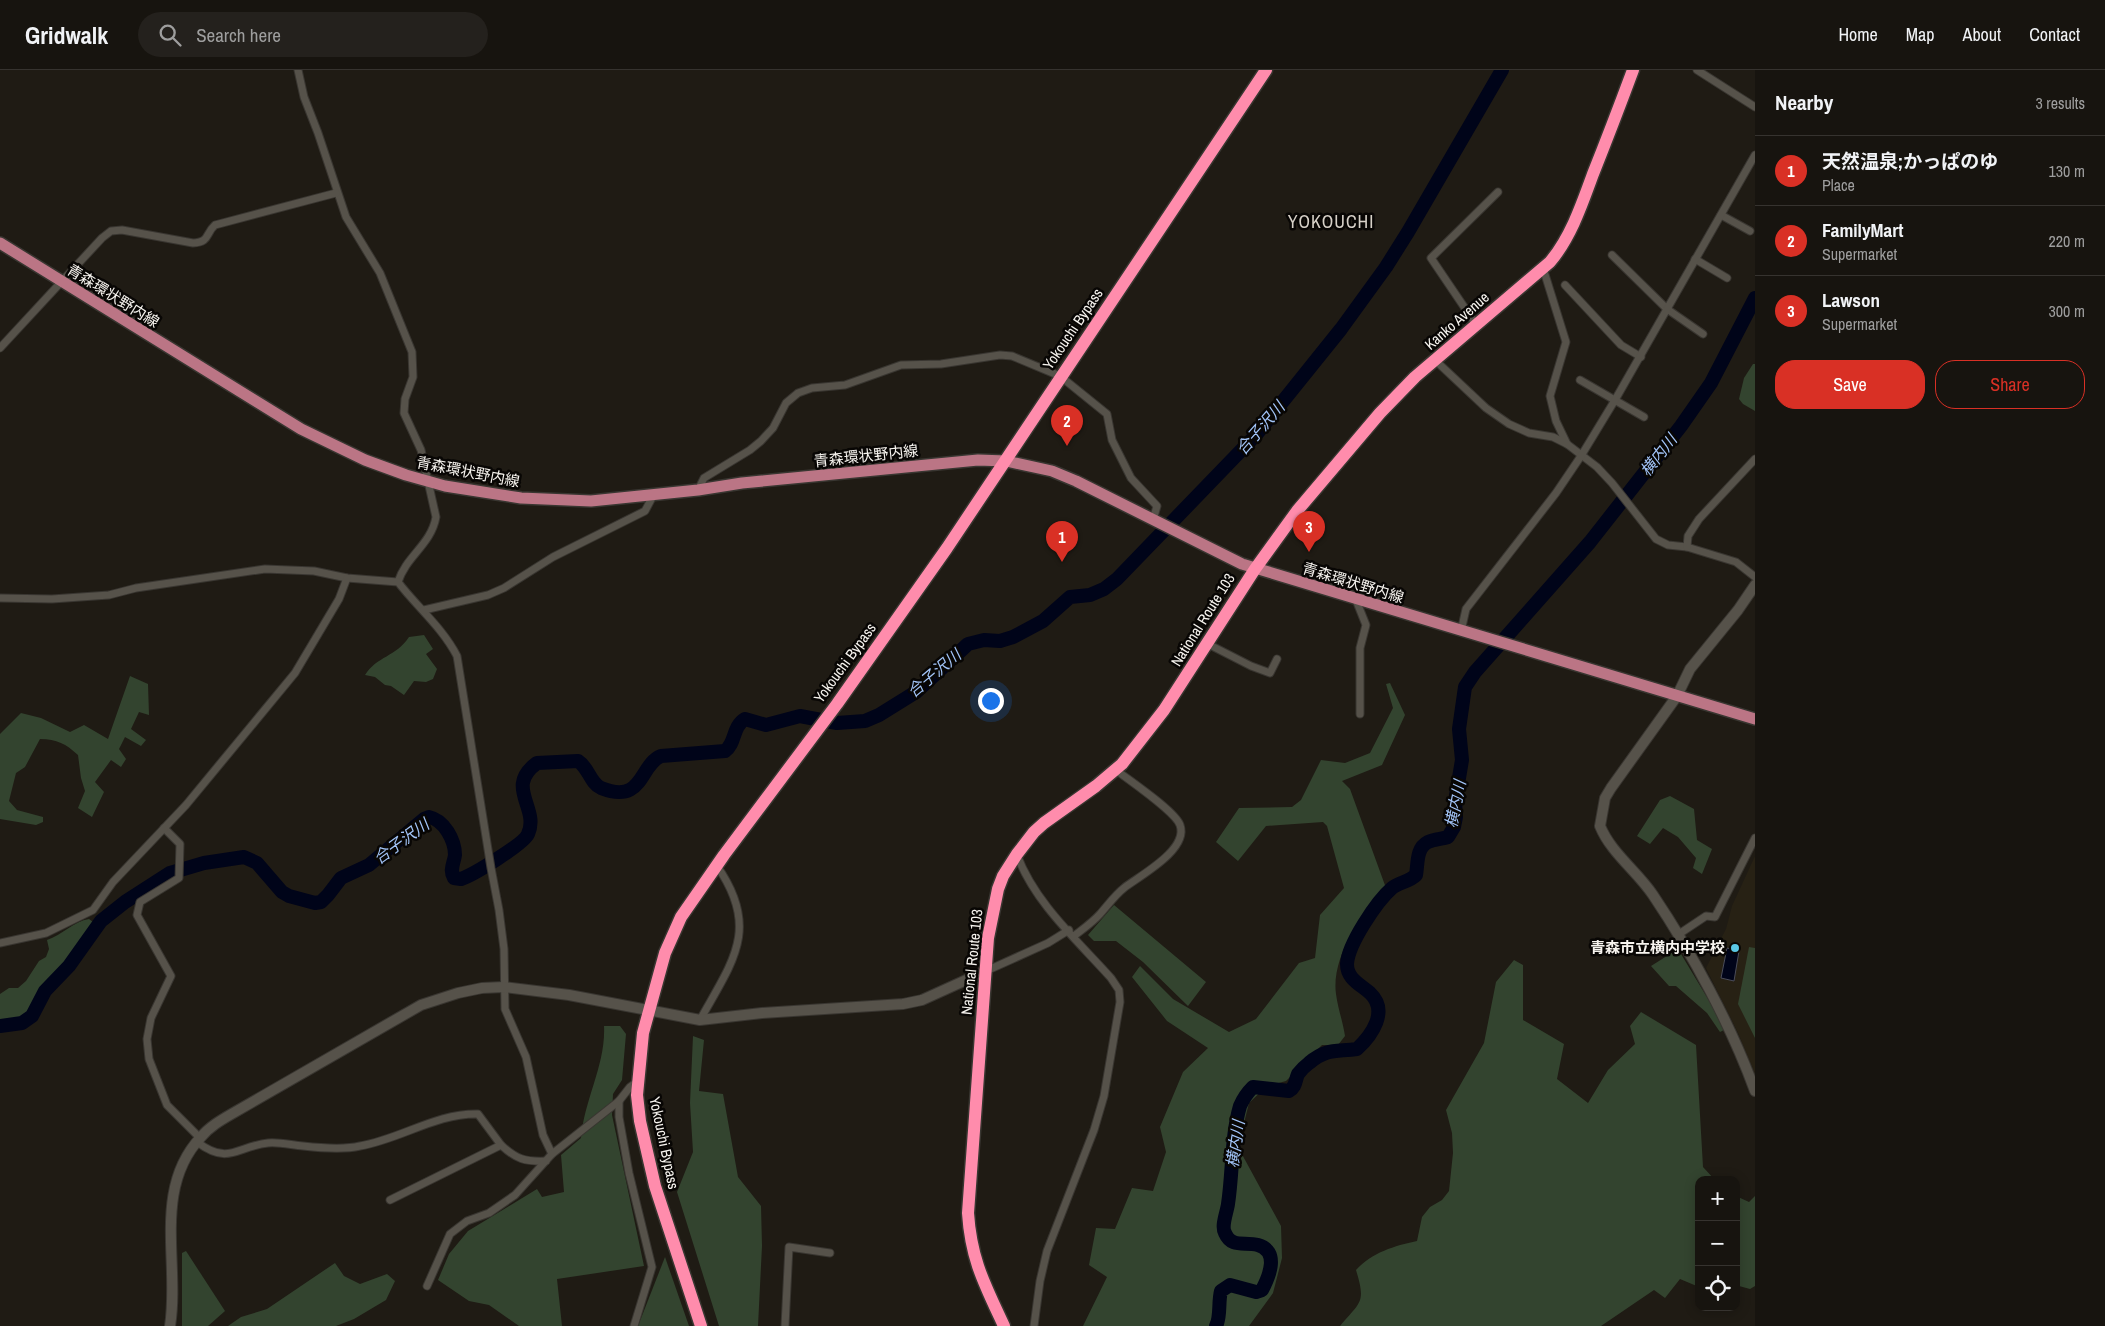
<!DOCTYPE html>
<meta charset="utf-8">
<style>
body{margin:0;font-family:"Archivo Narrow","Noto Sans JP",sans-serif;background:#24211d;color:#f1f3f6}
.controls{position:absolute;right:15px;bottom:15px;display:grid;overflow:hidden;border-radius:10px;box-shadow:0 2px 12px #0003}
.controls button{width:45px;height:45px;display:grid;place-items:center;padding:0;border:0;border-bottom:1px solid #36332f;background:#17140f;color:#f1f3f6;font:25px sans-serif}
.you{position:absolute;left:990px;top:630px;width:18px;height:18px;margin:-12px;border:4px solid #fff;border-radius:50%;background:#1a73e8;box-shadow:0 0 0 8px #1a73e833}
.badge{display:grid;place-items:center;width:32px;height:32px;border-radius:50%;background:#d93025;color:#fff;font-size:16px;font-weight:700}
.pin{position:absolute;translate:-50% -41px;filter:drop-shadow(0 1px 2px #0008)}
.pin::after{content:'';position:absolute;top:26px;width:18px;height:15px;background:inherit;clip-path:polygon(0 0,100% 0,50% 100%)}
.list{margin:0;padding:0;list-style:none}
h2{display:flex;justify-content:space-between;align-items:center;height:65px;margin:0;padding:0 20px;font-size:21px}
h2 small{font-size:16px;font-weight:400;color:#9e9e9e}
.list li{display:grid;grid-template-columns:32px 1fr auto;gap:15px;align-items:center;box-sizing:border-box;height:70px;padding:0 20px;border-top:1px solid #36332f}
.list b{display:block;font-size:19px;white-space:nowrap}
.list p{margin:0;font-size:16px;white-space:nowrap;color:#9e9e9e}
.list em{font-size:16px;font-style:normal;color:#9e9e9e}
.actions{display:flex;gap:10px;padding:15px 20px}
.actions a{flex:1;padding:11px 0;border:1px solid #d93025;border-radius:20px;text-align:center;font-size:18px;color:#d93025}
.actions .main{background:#d93025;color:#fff}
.icon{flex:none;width:28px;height:28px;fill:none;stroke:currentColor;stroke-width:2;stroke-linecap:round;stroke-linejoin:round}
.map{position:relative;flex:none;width:1755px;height:1256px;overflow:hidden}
header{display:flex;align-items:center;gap:30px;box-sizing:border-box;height:70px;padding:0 25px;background:#17140f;border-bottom:1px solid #36332f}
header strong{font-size:24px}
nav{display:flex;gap:28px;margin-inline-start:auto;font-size:18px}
.search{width:350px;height:45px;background:#24211d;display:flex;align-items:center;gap:12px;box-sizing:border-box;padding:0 18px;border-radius:28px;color:#9e9e9e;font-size:19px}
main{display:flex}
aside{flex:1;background:#17140f}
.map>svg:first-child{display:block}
.built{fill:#272114}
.green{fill:#33442f}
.water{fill:#000419;stroke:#4a4c59}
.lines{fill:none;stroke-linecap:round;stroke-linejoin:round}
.river{stroke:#000419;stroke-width:14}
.street-casing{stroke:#393631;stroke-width:9}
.secondary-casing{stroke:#393631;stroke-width:12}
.primary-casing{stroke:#393631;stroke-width:14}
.highway-casing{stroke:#393631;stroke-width:15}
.street{stroke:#56524a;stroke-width:7}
.secondary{stroke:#56524a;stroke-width:10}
.primary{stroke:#bb7585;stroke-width:11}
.highway{stroke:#ff8cac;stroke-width:12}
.poi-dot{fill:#5ac8e6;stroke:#080604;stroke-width:2}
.labels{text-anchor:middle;stroke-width:5;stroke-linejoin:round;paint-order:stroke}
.street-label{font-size:15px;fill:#f7f4ef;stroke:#080604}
.poi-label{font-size:15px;font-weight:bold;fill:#f7f4ef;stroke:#080604;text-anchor:end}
.water-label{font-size:16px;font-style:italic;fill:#a3c5f9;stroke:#080604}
.quarter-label{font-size:18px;letter-spacing:1px;fill:#d7d1c8;stroke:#080604}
</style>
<header>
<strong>Gridwalk</strong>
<div class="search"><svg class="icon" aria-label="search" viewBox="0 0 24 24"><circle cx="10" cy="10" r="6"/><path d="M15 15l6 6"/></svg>Search here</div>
<nav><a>Home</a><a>Map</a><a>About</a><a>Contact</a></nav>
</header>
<main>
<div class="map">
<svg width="1755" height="1256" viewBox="0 0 1755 1256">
<rect width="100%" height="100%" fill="#1f1b14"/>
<!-- built -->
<path class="built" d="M 1755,786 L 1755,1004 L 1738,963 L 1706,898 L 1726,859 L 1732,836 Z"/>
<!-- green -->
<g class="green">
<path d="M 1753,294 L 1755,294 L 1755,341 L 1743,334 L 1739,329 L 1744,308 Z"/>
<path d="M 424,565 L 433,579 L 426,584 L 437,599 L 433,609 L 426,612 L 414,611 L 404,625 L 391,616 L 385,615 L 375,607 L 365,605 C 377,586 396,587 409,567 Z"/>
<path d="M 130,606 L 148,614 L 149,645 L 139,642 L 131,659 L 146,670 L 141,676 L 125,667 L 119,679 L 126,689 L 121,697 L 111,690 L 95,712 L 104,722 L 92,747 L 78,738 L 85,721 L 81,708 L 78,685 C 66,674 57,669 40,669 L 25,697 L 16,703 L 9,731 L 17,740 L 43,747 L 43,752 L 36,755 L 0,749 L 0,664 L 21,643 L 41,648 L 70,662 L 84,655 L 108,669 Z"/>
<path d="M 1390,613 L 1405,645 L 1382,695 L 1342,711 L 1350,719 L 1386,818 C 1361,841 1331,889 1336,924 C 1338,939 1343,952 1345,966 L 1338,975 L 1322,975 L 1286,1011 L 1267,1016 L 1249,1033 L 1238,1077 L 1281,1156 L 1282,1188 L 1273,1223 L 1249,1256 L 1083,1256 L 1107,1207 L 1089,1195 L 1096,1158 L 1115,1159 L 1132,1118 L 1153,1121 L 1166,1082 L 1160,1057 L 1183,1002 L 1208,978 L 1167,951 L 1132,907 L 1140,896 L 1173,929 L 1229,962 L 1256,949 L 1299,893 L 1315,888 L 1320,845 L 1344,818 L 1327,756 L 1323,752 L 1266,756 L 1238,791 L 1216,772 L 1239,738 L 1292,737 L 1301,730 L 1321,690 L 1345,693 L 1370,683 L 1393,638 L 1386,614 Z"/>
<path d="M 1670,726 L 1694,739 L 1697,770 L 1712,779 L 1702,804 L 1693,798 L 1696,788 L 1678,767 L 1663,758 L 1650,774 L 1637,766 L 1660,730 Z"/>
<path d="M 1114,835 L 1206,912 L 1188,936 L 1143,892 L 1116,871 L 1094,871 L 1088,865 Z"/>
<path d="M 89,849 L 93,852 L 85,867 L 39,926 L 32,942 L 20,950 L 0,951 L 0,924 L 9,918 L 18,918 L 26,911 L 39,891 L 46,887 L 49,879 L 47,870 C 62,865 74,851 89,849 Z"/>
<path d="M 1749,877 L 1755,878 L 1755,968 L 1738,934 Z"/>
<path d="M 1678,879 L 1726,959 L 1720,962 L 1707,943 L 1676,916 L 1669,916 L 1651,896 Z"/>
<path d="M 1514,890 L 1523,895 L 1523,950 L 1564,974 L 1557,1009 L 1588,1033 L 1608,1000 L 1635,974 L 1630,956 L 1641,942 L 1696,975 L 1703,1097 L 1715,1110 L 1699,1110 L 1699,1217 L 1680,1209 L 1665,1228 L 1654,1220 L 1601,1256 L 1340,1256 C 1361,1231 1366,1233 1356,1200 C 1373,1182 1394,1176 1417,1171 L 1422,1147 L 1430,1137 L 1442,1130 L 1449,1121 L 1453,1083 L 1452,1063 L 1446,1040 L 1484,973 L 1496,912 Z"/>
<path d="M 604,956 L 620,956 L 626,964 L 622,1010 L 613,1024 L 612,1045 L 644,1196 L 557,1209 L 562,1256 L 519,1256 L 489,1235 L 469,1231 L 438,1210 L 449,1184 L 468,1161 L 537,1119 L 542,1127 L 564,1122 L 561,1085 L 581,1068 C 584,1030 606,994 604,956 Z"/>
<path d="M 693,966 L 704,970 L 699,1021 L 723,1024 L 738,1107 L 761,1136 L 762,1176 L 758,1256 L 719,1256 L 677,1122 L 693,1082 L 690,1033 Z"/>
<path d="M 1736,1126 L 1749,1132 L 1755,1126 L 1755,1216 L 1750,1219 L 1739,1216 L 1736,1219 Z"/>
<path d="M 186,1181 L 225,1241 L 208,1256 L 182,1256 L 182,1183 Z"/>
<path d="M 665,1187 L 689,1256 L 638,1256 Z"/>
<path d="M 335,1193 L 344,1206 L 360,1214 L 387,1204 L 395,1211 L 386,1230 L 354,1249 L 336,1256 L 228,1256 L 241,1247 L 267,1239 Z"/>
</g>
<!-- water -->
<path class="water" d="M 1727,878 L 1739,881 L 1734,911 L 1721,908 Z"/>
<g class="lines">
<!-- river -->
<g class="river">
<path d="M 0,956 L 22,953 L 32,946 L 45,921 L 69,896 L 101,851 L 125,832 L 170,803 L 204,793 L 244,787 L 257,793 L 282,822 L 289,826 L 315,833 L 321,832 L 328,825 L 341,808 L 369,795 L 424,749 L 429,747 C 444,750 455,770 455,785 C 454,793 449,800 454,808 L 461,809 C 473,805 524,774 528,764 C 540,738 504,717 537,693 L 578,691 C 589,698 590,713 601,718 C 644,735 639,695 661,686 L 725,681 C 736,673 732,657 745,649 L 766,655 L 800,646 L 837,653 L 865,651 L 879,645 L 916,622 L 968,574 L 984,570 L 1000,571 L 1013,567 L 1043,551 L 1070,527 L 1090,525 L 1104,519 L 1117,509 L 1255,366 L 1341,259 L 1386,197 L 1408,162 L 1502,0"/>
<path d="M 1216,1256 C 1221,1247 1218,1232 1221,1221 L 1230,1215 L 1256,1222 L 1262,1220 C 1270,1205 1279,1181 1258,1175 C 1245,1171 1232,1179 1225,1163 C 1221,1156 1227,1142 1228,1134 C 1233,1101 1231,1067 1240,1036 C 1243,1029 1248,1022 1253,1017 L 1289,1021 C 1296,1017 1295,1011 1298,1004 C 1301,1000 1305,996 1309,993 C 1327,978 1336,982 1357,979 C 1372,965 1389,941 1370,923 C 1360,914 1347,909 1347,894 C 1348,874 1377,831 1392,818 C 1399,812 1409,812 1416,805 C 1418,794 1416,778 1428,772 C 1434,769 1442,769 1448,767 L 1454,757 L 1456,747 L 1455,732 L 1462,690 L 1459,659 L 1465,617 L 1475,602 L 1590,472 L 1681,356 L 1711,313 L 1755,228"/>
</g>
<defs>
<g id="street">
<path d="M 298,0 L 304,27 L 318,63 L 346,147 L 380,203 L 412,282 L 413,307 L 405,329 L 404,343 L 421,380 L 436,447 C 431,475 406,486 398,512"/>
<path d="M 1697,0 L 1755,37"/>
<path d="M 1721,145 L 1750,161"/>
<path d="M 1612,185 L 1667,239 L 1703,264"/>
<path d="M 1695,189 L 1727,208"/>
<path d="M 1543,198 L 1566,272 L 1550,326 L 1556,351 L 1567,374"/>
<path d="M 1565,215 L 1621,275 L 1641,287"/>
<path d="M 1477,256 L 1431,188 L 1498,122"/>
<path d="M 0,278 L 102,168 L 111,161 L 122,160 L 193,173 C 210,172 205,164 215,155 L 336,123"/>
<path d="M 1436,291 L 1486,338 L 1509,354 L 1529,363 L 1553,367 L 1567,374 L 1597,397 L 1612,413 L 1656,469 L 1668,475 L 1687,477 L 1736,492 L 1755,507"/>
<path d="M 1580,310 L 1644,347"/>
<path d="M 698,420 L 704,408 L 750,380 L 761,371 L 773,358 L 786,333 L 798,323 L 812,318 L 845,315 L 901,295 L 941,294 L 1000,285 L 1012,286 L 1060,306 L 1107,344 L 1112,370 L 1131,408 L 1157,436 L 1153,450"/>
<path d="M 1687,477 L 1688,466 L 1699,449 L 1755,389"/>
<path d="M 0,528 L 52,529 L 109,525 L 136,518 L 265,499 L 314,501 L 347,508 L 398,512 C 417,537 442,557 457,586 L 491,798 L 499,840 L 504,879 L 505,939 L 526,987 L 543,1065 L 552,1084"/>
<path d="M 1356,530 L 1366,555 L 1360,578 L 1360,644"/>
<path d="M 424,540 L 488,525 L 504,518 L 553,487 L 645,441 L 653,426"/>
<path d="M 1461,561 L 1466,539 L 1556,423 L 1581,386 L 1615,330 L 1755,85"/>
<path d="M 1206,573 L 1251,596 L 1270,603 L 1277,589"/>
<path d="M 164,758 L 180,774 L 179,808 L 140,832 L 137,845 L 171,906 L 151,948 L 147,969 L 149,989 L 167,1035 L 200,1068"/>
<path d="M 1017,785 C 1035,833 1077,870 1111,908 L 1119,920 L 1120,932 L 1104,1026 L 1094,1060 L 1047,1181 L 1040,1211 L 1034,1256"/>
<path d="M 1679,864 L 1706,846 L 1715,847 L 1755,768"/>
<path d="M 1074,866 C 1083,859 1093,852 1100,844 C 1108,835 1115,825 1124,818 C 1139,806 1189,780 1180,755 C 1175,741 1130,711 1116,700"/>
<path d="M 0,873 L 46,863 L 93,840 L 113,812 L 186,735 L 295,603 L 339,529 L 347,508"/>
<path d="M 986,901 L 1048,873 L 1069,860"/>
<path d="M 700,950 C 732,892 761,859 717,796"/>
<path d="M 619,1031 L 619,1047 L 629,1103 L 652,1197 L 634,1256"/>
<path d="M 197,1072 C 229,1096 237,1076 268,1073 C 280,1072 291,1075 303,1076 C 321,1078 343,1080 360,1076 C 401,1069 436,1043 478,1044 L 501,1075"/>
<path d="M 390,1130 L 501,1075 C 516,1089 525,1092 546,1091"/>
<path d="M 427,1216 L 450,1164 L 467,1151 L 489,1143 L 515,1125 L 552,1084 L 619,1031 L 630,1017 L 638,1011"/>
<path d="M 785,1256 L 789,1177 L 830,1183"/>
</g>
<g id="secondary">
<path d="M 1755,515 L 1738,540 L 1690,599 L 1677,626 L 1611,718 L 1605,728 L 1600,756 C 1611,783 1637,801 1653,825 C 1692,883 1731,955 1755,1021"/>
<path d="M 170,1256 C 180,1193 152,1119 201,1067 C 210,1056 223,1049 235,1042 L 421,935 L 458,923 L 482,918 L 504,917 L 569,925 L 700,950 L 762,943 L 903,934 L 922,930 L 986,901"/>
</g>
<path id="primary" d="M 0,173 L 301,359 L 365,390 L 406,405 L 445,416 L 521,428 L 591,431 L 698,420 L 742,413 L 978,390 L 1006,391 L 1052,401 L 1076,411 L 1242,494 L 1755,649"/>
<g id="highway">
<path d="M 701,1256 L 655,1116 L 640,1051 L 637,1025 L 643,963 L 665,883 L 681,847 L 724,785 L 837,634 L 947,478 L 1266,0"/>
<path d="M 1004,1256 C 985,1215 971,1190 968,1143 L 988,868 L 998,819 L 1003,806 L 1017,784 L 1034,762 L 1044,753 L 1096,716 L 1122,694 L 1164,640 L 1255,499 L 1297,441 L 1380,343 L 1415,307 L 1550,192 C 1571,167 1582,134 1593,104 C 1607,69 1620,35 1633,0"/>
</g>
</defs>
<!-- street casing -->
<use href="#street" class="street-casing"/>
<!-- secondary casing -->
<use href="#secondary" class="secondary-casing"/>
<!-- primary casing -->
<use href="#primary" class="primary-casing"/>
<!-- highway casing -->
<use href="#highway" class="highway-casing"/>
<!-- street -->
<use href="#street" class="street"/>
<!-- secondary -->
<use href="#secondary" class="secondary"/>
<!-- primary -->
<use href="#primary" class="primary"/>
<!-- highway -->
<use href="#highway" class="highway"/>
</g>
<!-- markers -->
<circle class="poi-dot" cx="1735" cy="878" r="5"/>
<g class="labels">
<!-- street labels -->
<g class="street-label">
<text transform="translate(113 226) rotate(32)" y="5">青森環状野内線</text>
<text transform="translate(1457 251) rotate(-41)" y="5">Kanko Avenue</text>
<text transform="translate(1073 259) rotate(-56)" y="5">Yokouchi Bypass</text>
<text transform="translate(866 386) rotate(-6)" y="5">青森環状野内線</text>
<text transform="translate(468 402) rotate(11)" y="5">青森環状野内線</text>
<text transform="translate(1353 513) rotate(17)" y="5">青森環状野内線</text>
<text transform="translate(1203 550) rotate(-58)" y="5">National Route 103</text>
<text transform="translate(845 593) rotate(-54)" y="5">Yokouchi Bypass</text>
<text transform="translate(972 892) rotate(-84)" y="5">National Route 103</text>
<text transform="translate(664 1073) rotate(78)" y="5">Yokouchi Bypass</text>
</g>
<!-- poi labels -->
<g class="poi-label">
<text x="1725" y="883">青森市立横内中学校</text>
</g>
<!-- water labels -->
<g class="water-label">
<text transform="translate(1260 358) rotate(-49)" y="6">合子沢川</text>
<text transform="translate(1658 385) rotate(-52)" y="6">横内川</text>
<text transform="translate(934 603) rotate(-40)" y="6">合子沢川</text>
<text transform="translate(1455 734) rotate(-79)" y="6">横内川</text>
<text transform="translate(401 771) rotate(-36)" y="6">合子沢川</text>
<text transform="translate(1235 1074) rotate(-82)" y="6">横内川</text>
</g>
<!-- quarter labels -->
<g class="quarter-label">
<text x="1331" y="158">YOKOUCHI</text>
</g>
</g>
</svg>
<div class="controls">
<button>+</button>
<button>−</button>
<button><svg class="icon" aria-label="locate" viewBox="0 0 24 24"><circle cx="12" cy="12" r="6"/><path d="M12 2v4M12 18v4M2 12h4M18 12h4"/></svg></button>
</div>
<div class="you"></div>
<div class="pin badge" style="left:1062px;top:492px">1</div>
<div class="pin badge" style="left:1067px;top:376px">2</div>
<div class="pin badge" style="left:1309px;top:482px">3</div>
</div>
<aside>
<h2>Nearby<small>3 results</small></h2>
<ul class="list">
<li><span class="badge">1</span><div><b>天然温泉;かっぱのゆ</b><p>Place</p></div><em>130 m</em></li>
<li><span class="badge">2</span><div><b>FamilyMart</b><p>Supermarket</p></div><em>220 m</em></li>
<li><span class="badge">3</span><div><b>Lawson</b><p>Supermarket</p></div><em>300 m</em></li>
</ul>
<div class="actions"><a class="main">Save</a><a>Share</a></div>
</aside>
</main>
